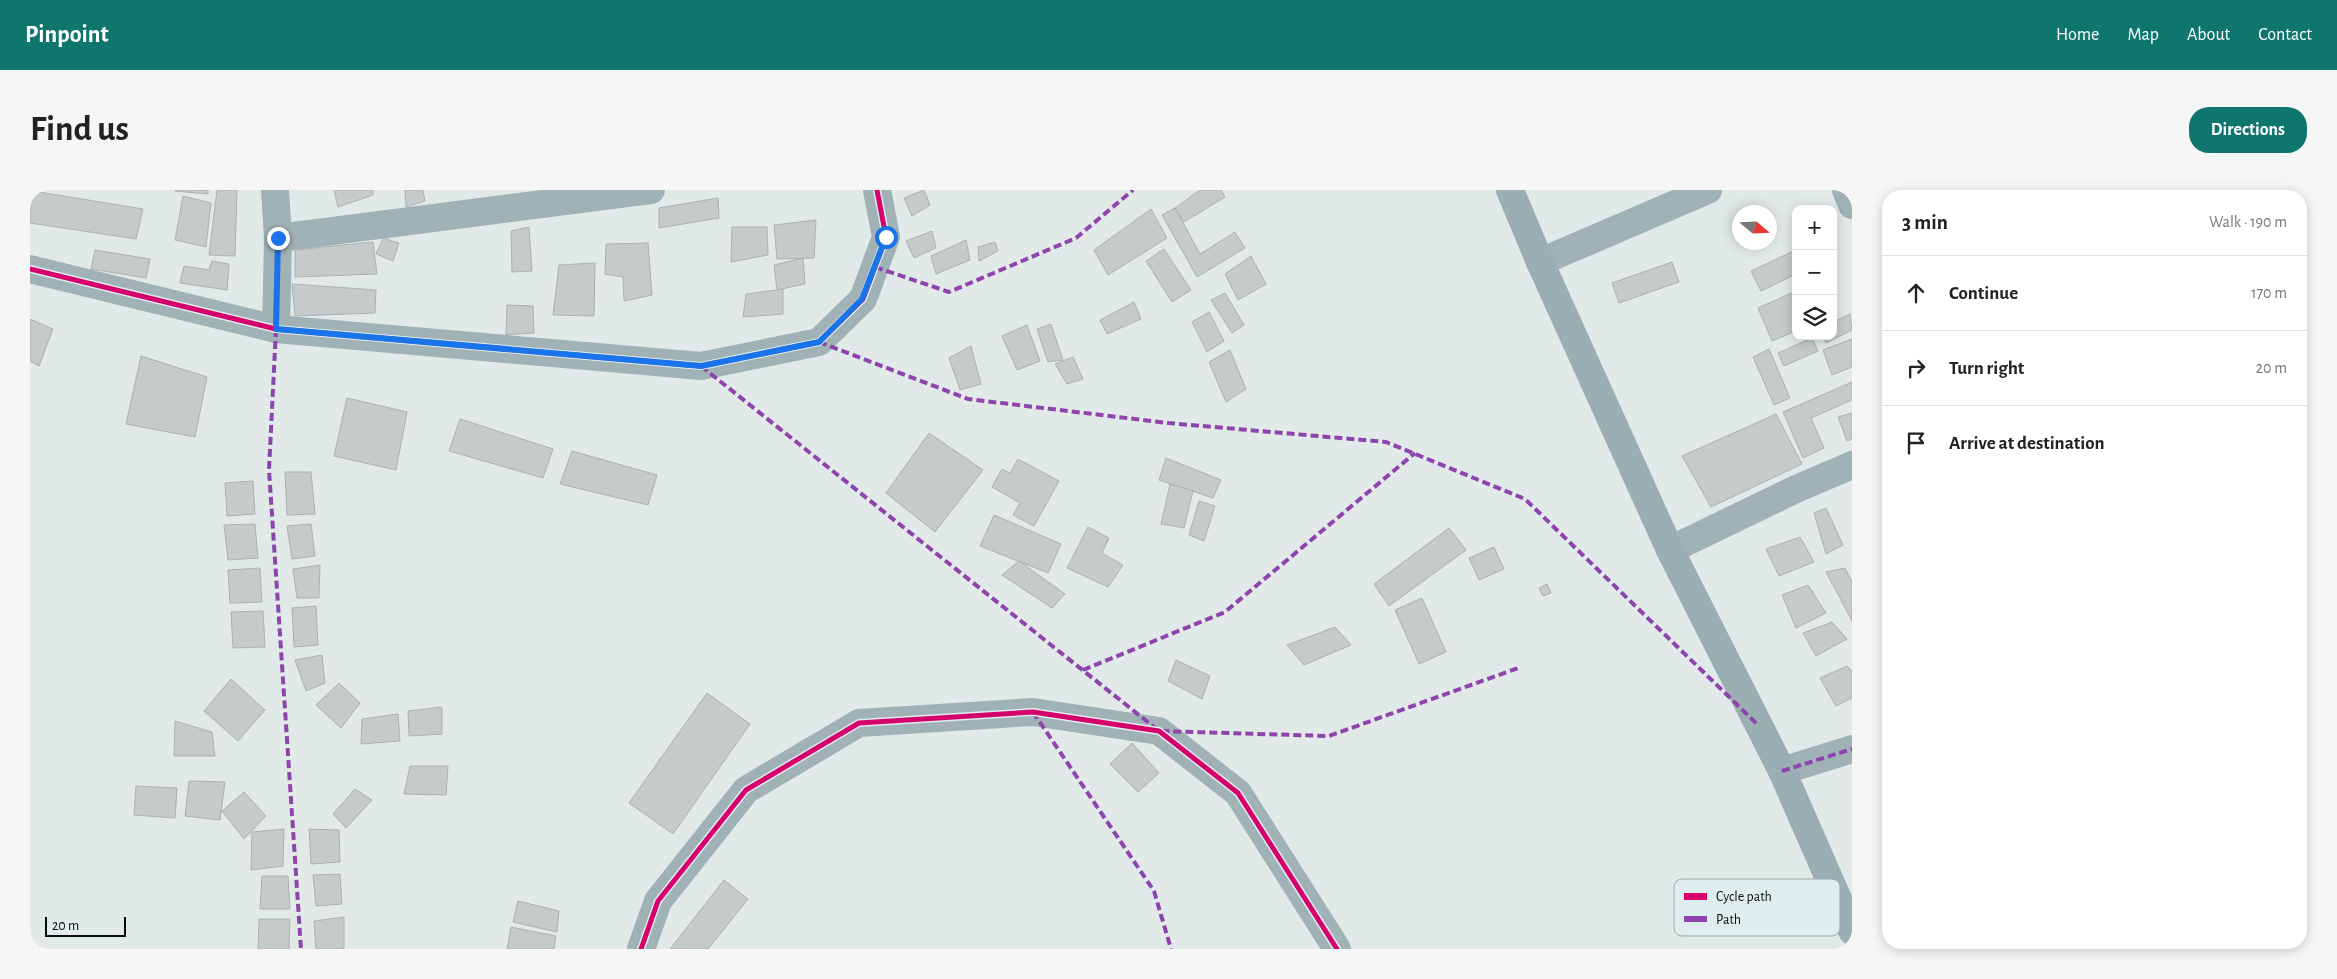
<!DOCTYPE html>
<meta charset="utf-8">
<style>
body{margin:0;font-family:"Alegreya Sans",sans-serif;background:#f6f6f6;color:#222}
.controls{position:absolute;right:15px;top:15px;display:grid;overflow:hidden;border-radius:10px;box-shadow:0 2px 12px #0003}
.controls button{width:45px;height:45px;display:grid;place-items:center;padding:0;border:0;border-bottom:1px solid #e0e0e0;background:#fff;color:#222;font:25px sans-serif}
.compass{position:absolute;left:1702px;top:15px;width:45px;height:45px;border-radius:50%;background:#fff;box-shadow:0 2px 12px #0003;rotate:109deg}
.scale{position:absolute;left:15px;bottom:12px;width:81px;box-sizing:border-box;padding-left:5px;border:2px solid #090d0d;border-top:0;font-size:14px;line-height:18px;white-space:nowrap;color:#090d0d;-webkit-text-stroke:4px #dfedec;paint-order:stroke}
.stop{position:absolute;width:15px;height:15px;margin:-11px;border:4px solid #1a73e8;border-radius:50%;background:#fff}
.stop.end{background:#1a73e8;border-color:#fff;box-shadow:0 1px 5px #0008}
.list{margin:0;padding:0;list-style:none}
h2{display:flex;justify-content:space-between;align-items:center;height:65px;margin:0;padding:0 20px;font-size:21px}
h2 small{font-size:16px;font-weight:400;color:#767676}
.list li{display:grid;grid-template-columns:32px 1fr auto;gap:15px;align-items:center;box-sizing:border-box;height:75px;padding:0 20px;border-top:1px solid #e0e0e0}
.list b{display:block;font-size:19px;white-space:nowrap}
.list em{font-size:16px;font-style:normal;color:#767676}
.icon{flex:none;width:28px;height:28px;fill:none;stroke:currentColor;stroke-width:2;stroke-linecap:round;stroke-linejoin:round}
.map{position:relative;flex:none;width:1822px;height:759px;overflow:hidden;border-radius:20px}
header{display:flex;align-items:center;gap:30px;box-sizing:border-box;height:70px;padding:0 25px;background:#0f766e;color:#fff}
header strong{font-size:24px}
nav{display:flex;gap:28px;margin-inline-start:auto;font-size:18px}
.intro{display:flex;align-items:center;justify-content:space-between;box-sizing:border-box;height:120px;padding:0 30px}
h1{margin:0;font-size:35px}
.button{padding:12px 22px;border-radius:20px;background:#0f766e;color:#fff;font-size:18px;font-weight:700}
main{display:flex;gap:30px;padding:0 30px}
aside{flex:1;background:#fff;border-radius:20px;box-shadow:0 2px 12px #0003}
.map>svg:first-child{display:block}
.building{fill:#c5cbca;stroke:#acb1b0}
.lines{fill:none;stroke-linecap:round;stroke-linejoin:round}
.street{stroke:#a0b2b6;stroke-width:28}
.secondary{stroke:#9baeb3;stroke-width:28}
.quiet{stroke:#8e44ad;stroke-width:4;stroke-dasharray:8 4;stroke-linecap:butt}
.cycleway-casing{stroke:#dfedec;stroke-width:8}
.cycleway{stroke:#d6006c;stroke-width:5}
.route{stroke:#1a73e8;stroke-width:6}
.key{fill:#dfedec;stroke:#9faaa9;stroke-width:1}
.key-label{font-size:14px;fill:#090d0d}
</style>
<header>
<strong>Pinpoint</strong>
<nav><a>Home</a><a>Map</a><a>About</a><a>Contact</a></nav>
</header>
<div class="intro"><h1>Find us</h1><a class="button">Directions</a></div>
<main>
<div class="map">
<svg width="1822" height="759" viewBox="0 0 1822 759">
<rect width="100%" height="100%" fill="#e2eae9"/>
<!-- building -->
<g class="building">
<path d="M 145,0 L 178,0 L 178,4 L 145,1 Z"/>
<path d="M 187,0 L 207,0 L 205,66 L 179,65 Z"/>
<path d="M 304,0 L 343,0 L 343,5 L 308,17 Z"/>
<path d="M 375,0 L 393,0 L 395,11 L 376,17 Z"/>
<path d="M 894,0 L 900,15 L 882,26 L 874,8 Z"/>
<path d="M 1170,0 L 1191,0 L 1195,7 L 1154,32 L 1145,18 Z"/>
<path d="M 3,1 L 113,19 L 106,49 L 0,33 L 0,10 Z"/>
<path d="M 153,6 L 181,13 L 176,57 L 145,50 Z"/>
<path d="M 688,8 L 689,28 L 629,38 L 629,18 Z"/>
<path d="M 1145,18 L 1170,64 L 1205,42 L 1215,58 L 1167,87 L 1132,25 Z"/>
<path d="M 1121,19 L 1137,48 L 1078,85 L 1064,60 Z"/>
<path d="M 786,30 L 784,68 L 747,69 L 744,35 Z"/>
<path d="M 499,37 L 502,81 L 482,82 L 481,41 Z"/>
<path d="M 702,37 L 737,37 L 738,65 L 701,72 Z"/>
<path d="M 902,41 L 906,58 L 884,68 L 876,51 Z"/>
<path d="M 353,48 L 369,53 L 363,71 L 346,64 Z"/>
<path d="M 936,50 L 940,70 L 906,84 L 901,66 Z"/>
<path d="M 343,52 L 347,84 L 265,87 L 265,60 Z"/>
<path d="M 965,52 L 968,61 L 949,71 L 948,57 Z"/>
<path d="M 618,53 L 622,105 L 594,111 L 593,87 L 575,84 L 576,54 Z"/>
<path d="M 1134,59 L 1161,100 L 1142,112 L 1116,71 Z"/>
<path d="M 65,60 L 120,69 L 116,88 L 61,79 Z"/>
<path d="M 1766,60 L 1766,84 L 1731,101 L 1721,81 Z"/>
<path d="M 1221,66 L 1236,94 L 1208,110 L 1195,84 Z"/>
<path d="M 773,68 L 775,94 L 747,100 L 744,75 Z"/>
<path d="M 182,71 L 199,74 L 197,100 L 150,93 L 154,76 L 179,80 Z"/>
<path d="M 1642,72 L 1649,92 L 1589,113 L 1582,93 Z"/>
<path d="M 565,73 L 564,126 L 523,125 L 529,75 Z"/>
<path d="M 262,94 L 346,100 L 345,123 L 265,126 Z"/>
<path d="M 753,99 L 753,124 L 713,127 L 716,104 Z"/>
<path d="M 1766,101 L 1766,141 L 1742,151 L 1728,118 Z"/>
<path d="M 1195,103 L 1214,135 L 1202,143 L 1181,110 Z"/>
<path d="M 1104,112 L 1111,129 L 1077,144 L 1070,130 Z"/>
<path d="M 477,115 L 503,116 L 504,143 L 476,145 Z"/>
<path d="M 1179,122 L 1194,151 L 1177,162 L 1162,132 Z"/>
<path d="M 1820,124 L 1822,140 L 1796,153 L 1793,146 L 1803,146 L 1803,132 Z"/>
<path d="M 0,129 L 23,139 L 9,176 L 0,171 Z"/>
<path d="M 1021,134 L 1033,170 L 1018,172 L 1007,139 Z"/>
<path d="M 997,135 L 1010,171 L 987,180 L 972,146 Z"/>
<path d="M 1782,148 L 1788,161 L 1754,176 L 1748,163 Z"/>
<path d="M 1822,149 L 1822,177 L 1802,185 L 1793,160 Z"/>
<path d="M 941,156 L 951,194 L 930,200 L 919,168 Z"/>
<path d="M 1739,159 L 1760,208 L 1744,215 L 1723,167 Z"/>
<path d="M 1200,160 L 1216,199 L 1196,212 L 1179,172 Z"/>
<path d="M 111,166 L 177,187 L 165,247 L 96,234 Z"/>
<path d="M 1043,167 L 1053,189 L 1037,194 L 1025,174 Z"/>
<path d="M 1822,192 L 1822,210 L 1781,228 L 1794,258 L 1773,268 L 1753,222 Z"/>
<path d="M 317,208 L 377,222 L 366,280 L 304,266 Z"/>
<path d="M 1822,223 L 1822,249 L 1817,251 L 1808,227 Z"/>
<path d="M 1746,224 L 1772,274 L 1681,317 L 1652,266 Z"/>
<path d="M 430,229 L 523,259 L 513,288 L 419,261 Z"/>
<path d="M 899,243 L 953,280 L 905,342 L 856,303 Z"/>
<path d="M 542,261 L 627,285 L 618,315 L 530,294 Z"/>
<path d="M 1136,268 L 1191,290 L 1183,308 L 1129,290 Z"/>
<path d="M 988,269 L 1029,291 L 1004,336 L 983,325 L 990,313 L 962,297 L 972,279 L 980,283 Z"/>
<path d="M 255,282 L 281,282 L 285,324 L 257,325 Z"/>
<path d="M 223,291 L 225,324 L 197,326 L 195,293 Z"/>
<path d="M 1140,294 L 1163,301 L 1154,338 L 1131,334 Z"/>
<path d="M 1169,311 L 1185,316 L 1174,351 L 1159,345 Z"/>
<path d="M 1796,318 L 1813,355 L 1796,364 L 1784,323 Z"/>
<path d="M 964,325 L 1031,354 L 1018,383 L 950,356 Z"/>
<path d="M 225,334 L 228,368 L 198,370 L 194,335 Z"/>
<path d="M 281,334 L 285,366 L 262,369 L 257,336 Z"/>
<path d="M 1058,337 L 1079,348 L 1072,363 L 1093,375 L 1078,397 L 1037,378 Z"/>
<path d="M 1419,338 L 1436,360 L 1359,416 L 1344,394 Z"/>
<path d="M 1770,347 L 1784,372 L 1749,386 L 1736,359 Z"/>
<path d="M 1464,357 L 1474,379 L 1449,390 L 1439,368 Z"/>
<path d="M 989,371 L 1035,404 L 1022,418 L 972,385 Z"/>
<path d="M 290,375 L 289,408 L 267,408 L 263,379 Z"/>
<path d="M 230,378 L 232,412 L 200,413 L 198,380 Z"/>
<path d="M 1815,378 L 1822,392 L 1822,431 L 1796,382 Z"/>
<path d="M 1517,394 L 1521,403 L 1513,406 L 1509,398 Z"/>
<path d="M 1778,395 L 1796,423 L 1766,438 L 1752,405 Z"/>
<path d="M 1392,408 L 1416,462 L 1389,474 L 1365,420 Z"/>
<path d="M 286,416 L 288,455 L 264,457 L 262,418 Z"/>
<path d="M 233,421 L 235,457 L 203,458 L 201,422 Z"/>
<path d="M 1802,432 L 1817,449 L 1786,466 L 1773,443 Z"/>
<path d="M 1305,437 L 1321,455 L 1274,475 L 1257,455 Z"/>
<path d="M 292,465 L 295,493 L 276,501 L 265,470 Z"/>
<path d="M 1146,470 L 1180,486 L 1172,509 L 1138,491 Z"/>
<path d="M 1817,476 L 1822,481 L 1822,508 L 1806,516 L 1790,488 Z"/>
<path d="M 201,489 L 235,520 L 208,551 L 174,521 Z"/>
<path d="M 309,493 L 330,513 L 311,538 L 286,515 Z"/>
<path d="M 677,503 L 720,534 L 643,644 L 599,613 Z"/>
<path d="M 412,517 L 412,544 L 379,546 L 378,521 Z"/>
<path d="M 368,524 L 370,551 L 331,554 L 332,529 Z"/>
<path d="M 145,531 L 182,542 L 185,566 L 144,566 Z"/>
<path d="M 1102,553 L 1129,583 L 1108,602 L 1080,574 Z"/>
<path d="M 380,576 L 418,576 L 416,605 L 374,604 Z"/>
<path d="M 159,591 L 195,592 L 190,630 L 155,626 Z"/>
<path d="M 106,596 L 147,598 L 145,628 L 104,625 Z"/>
<path d="M 325,599 L 342,610 L 316,638 L 303,624 Z"/>
<path d="M 214,602 L 236,626 L 214,649 L 192,621 Z"/>
<path d="M 254,639 L 253,676 L 221,680 L 222,642 Z"/>
<path d="M 279,639 L 309,640 L 310,672 L 281,674 Z"/>
<path d="M 310,684 L 312,714 L 286,716 L 283,685 Z"/>
<path d="M 232,686 L 258,686 L 260,719 L 230,719 Z"/>
<path d="M 694,690 L 718,709 L 678,759 L 640,759 Z"/>
<path d="M 488,711 L 529,721 L 527,742 L 483,732 Z"/>
<path d="M 314,727 L 314,759 L 286,759 L 284,731 Z"/>
<path d="M 229,729 L 260,729 L 259,759 L 228,759 Z"/>
<path d="M 481,737 L 526,746 L 524,759 L 477,759 Z"/>
</g>
<g class="lines">
<!-- street -->
<g class="street">
<path d="M 245,0 L 248,48 L 246,139"/>
<path d="M 1816,0 L 1822,15"/>
<path d="M 248,48 L 621,0"/>
<path d="M 1510,72 L 1678,0"/>
<path d="M 0,79 L 246,139 L 671,176 L 789,152 L 833,109 L 856,47 L 847,0"/>
<path d="M 1640,360 L 1766,299 L 1822,275"/>
<path d="M 1752,581 L 1822,559"/>
<path d="M 611,759 L 628,711 L 716,600 L 829,533 L 1003,522 L 1129,541 L 1208,603 L 1307,759"/>
</g>
<!-- secondary -->
<path class="secondary" d="M 1480,0 L 1510,72 L 1640,360 L 1752,581 L 1822,741"/>
<!-- quiet -->
<g class="quiet">
<path d="M 845,77 L 919,102 L 1046,48 L 1103,0"/>
<path d="M 246,139 L 239,280 L 271,759"/>
<path d="M 789,152 L 938,209 L 1138,233 L 1356,252 L 1495,309 L 1728,535"/>
<path d="M 671,176 L 1129,541 L 1299,546 L 1491,477"/>
<path d="M 1053,480 L 1195,422 L 1385,263"/>
<path d="M 1003,522 L 1124,701 L 1141,759"/>
<path d="M 1752,581 L 1822,559"/>
</g>
<defs>
<g id="cycleway">
<path d="M 0,79 L 246,139 L 671,176 L 789,152 L 833,109 L 856,47 L 847,0"/>
<path d="M 611,759 L 628,711 L 716,600 L 829,533 L 1003,522 L 1129,541 L 1208,603 L 1307,759"/>
</g>
</defs>
<!-- cycleway casing -->
<use href="#cycleway" class="cycleway-casing"/>
<!-- cycleway -->
<use href="#cycleway" class="cycleway"/>
</g>
<g class="lines">
<!-- route -->
<path class="route" d="M 248,48 L 246,139 L 671,176 L 789,152 L 832,109 L 856,47"/>
</g>
<!-- legend -->
<rect x="1644" y="689" width="166" height="57" rx="8" class="key"/>
<rect x="1654" y="703" width="23" height="7" fill="#d6006c"/>
<rect x="1654" y="726" width="23" height="6" fill="#8e44ad"/>
<g class="key-label">
<text x="1686" y="711">Cycle path</text>
<text x="1686" y="734">Path</text>
</g>
</svg>
<div class="controls">
<button>+</button>
<button>−</button>
<button><svg class="icon" aria-label="layers" viewBox="0 0 24 24"><path d="M12 4l9 5-9 5-9-5zM3 14l9 5 9-5"/></svg></button>
</div>
<svg class="compass" viewBox="-18 -18 36 36"><path d="M0-13l5 13h-10z" fill="#e53935"/><path d="M0 13l5-13h-10z" fill="#767676"/></svg>
<div class="scale">20 m</div>
<div class="stop" style="left:856px;top:47px"></div>
<div class="stop end" style="left:248px;top:48px"></div>
</div>
<aside>
<h2>3 min<small>Walk · 190 m</small></h2>
<ul class="list">
<li><svg class="icon" aria-label="ahead" viewBox="0 0 24 24"><path d="M12 20V5M6 11l6-6 6 6"/></svg><div><b>Continue</b></div><em>170 m</em></li>
<li><svg class="icon" aria-label="right" viewBox="0 0 24 24"><path d="M7 20v-9h11M14 6l5 5-5 5"/></svg><div><b>Turn right</b></div><em>20 m</em></li>
<li><svg class="icon" aria-label="arrive" viewBox="0 0 24 24"><path d="M6 21V4h12l-3 4 3 4H6"/></svg><div><b>Arrive at destination</b></div></li>
</ul>
</aside>
</main>
